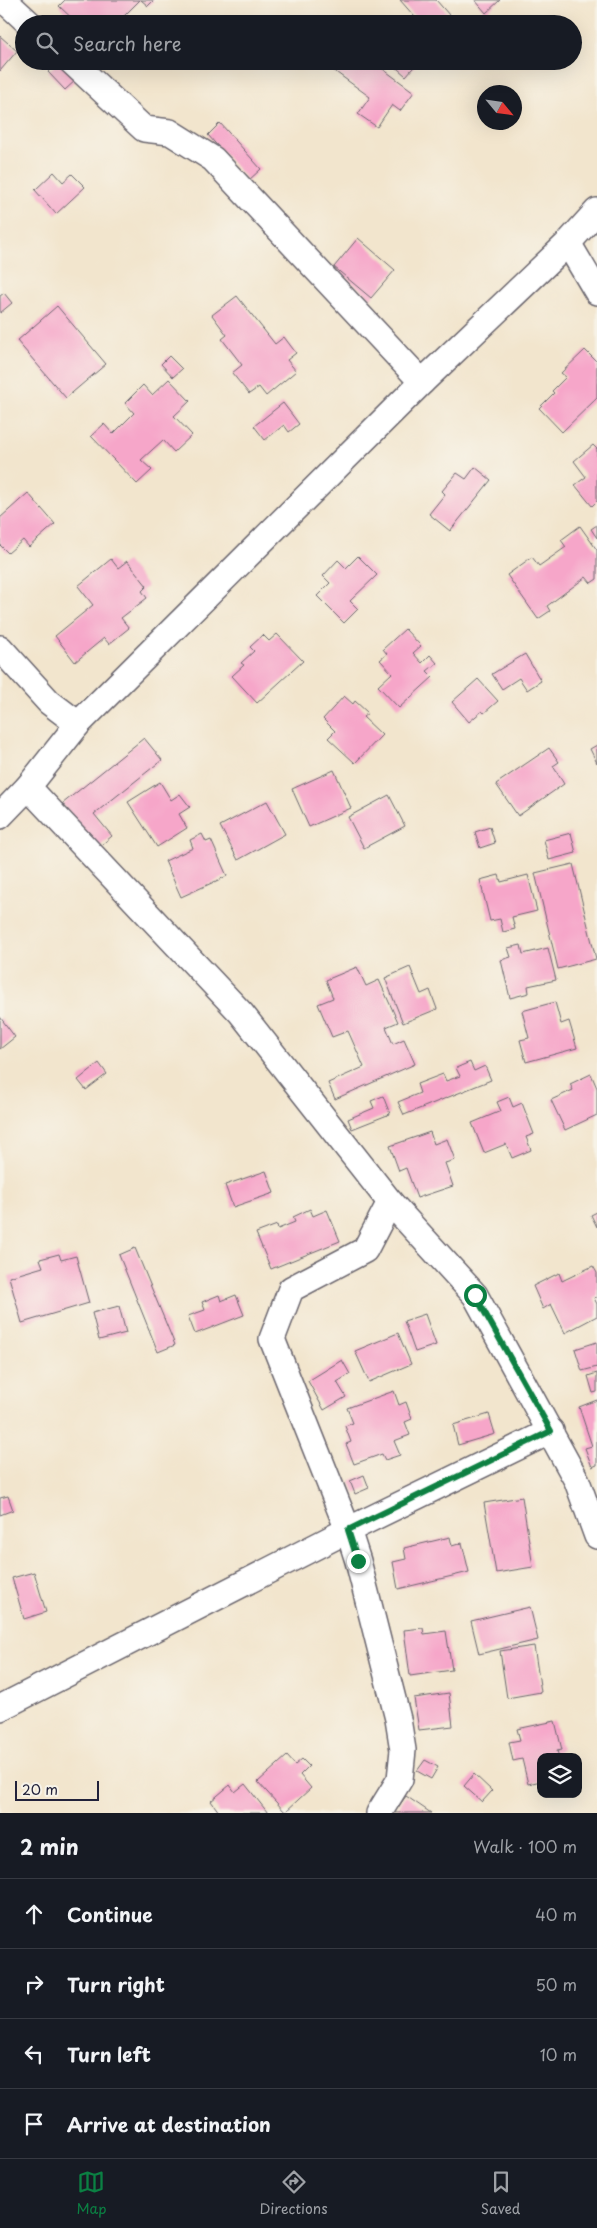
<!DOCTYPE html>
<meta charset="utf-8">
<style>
body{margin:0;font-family:"Playpen Sans",sans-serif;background:#242831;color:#f1f3f6}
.controls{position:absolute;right:15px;bottom:15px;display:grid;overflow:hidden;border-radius:10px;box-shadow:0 5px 20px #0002}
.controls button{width:45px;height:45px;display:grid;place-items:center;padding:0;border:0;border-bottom:1px solid #363941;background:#171b24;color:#f1f3f6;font:25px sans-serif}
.compass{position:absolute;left:477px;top:85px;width:45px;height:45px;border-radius:50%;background:#171b24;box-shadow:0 5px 20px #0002;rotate:119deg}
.scale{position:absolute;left:15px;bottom:12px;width:84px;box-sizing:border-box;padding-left:5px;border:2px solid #22223b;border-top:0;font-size:14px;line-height:18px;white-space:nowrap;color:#22223b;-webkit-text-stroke:4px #f7f3e8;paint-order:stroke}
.stop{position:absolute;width:15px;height:15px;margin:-11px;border:4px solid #0b8043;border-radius:50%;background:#fff}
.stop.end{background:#0b8043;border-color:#fff;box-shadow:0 1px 5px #0008}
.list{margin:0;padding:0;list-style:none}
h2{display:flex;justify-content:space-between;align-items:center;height:65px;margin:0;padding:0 20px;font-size:21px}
h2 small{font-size:16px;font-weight:400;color:#9ea1a6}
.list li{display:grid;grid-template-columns:32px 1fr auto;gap:15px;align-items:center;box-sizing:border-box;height:70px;padding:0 20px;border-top:1px solid #363941}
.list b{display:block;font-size:19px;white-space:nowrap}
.list em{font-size:16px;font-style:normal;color:#9ea1a6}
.icon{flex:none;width:28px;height:28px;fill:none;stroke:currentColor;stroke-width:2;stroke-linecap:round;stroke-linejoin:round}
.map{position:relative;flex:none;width:597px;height:1813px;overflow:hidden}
.search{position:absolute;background:#171b24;box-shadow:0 5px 20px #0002;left:15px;right:15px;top:15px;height:55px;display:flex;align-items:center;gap:12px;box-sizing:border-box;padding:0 18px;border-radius:28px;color:#9ea1a6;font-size:19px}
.sheet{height:345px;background:#171b24}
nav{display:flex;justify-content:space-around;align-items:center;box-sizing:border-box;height:70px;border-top:1px solid #363941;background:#171b24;font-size:14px;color:#9ea1a6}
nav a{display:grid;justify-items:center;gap:2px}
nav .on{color:#0b8043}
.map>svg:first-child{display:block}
.building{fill:#f6a6c9}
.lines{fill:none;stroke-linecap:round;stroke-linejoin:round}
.street-casing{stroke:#6b666e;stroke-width:28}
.street{stroke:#fff;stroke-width:25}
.route{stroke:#0b8043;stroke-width:6}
</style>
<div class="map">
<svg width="597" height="1813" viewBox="0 0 597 1813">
<rect width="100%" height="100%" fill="#f7f3e8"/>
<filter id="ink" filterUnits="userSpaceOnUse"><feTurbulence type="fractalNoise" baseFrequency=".02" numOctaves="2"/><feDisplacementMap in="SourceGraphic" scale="10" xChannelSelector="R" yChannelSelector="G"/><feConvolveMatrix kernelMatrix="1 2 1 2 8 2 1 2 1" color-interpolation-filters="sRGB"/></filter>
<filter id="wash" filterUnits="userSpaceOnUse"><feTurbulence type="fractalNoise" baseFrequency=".0096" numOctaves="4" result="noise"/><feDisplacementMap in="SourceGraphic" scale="20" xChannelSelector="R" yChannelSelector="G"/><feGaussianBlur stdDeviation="1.12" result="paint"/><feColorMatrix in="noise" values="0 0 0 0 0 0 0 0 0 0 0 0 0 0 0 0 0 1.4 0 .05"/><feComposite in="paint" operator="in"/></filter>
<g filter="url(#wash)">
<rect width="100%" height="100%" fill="#f2e5cd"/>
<g id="blocks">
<!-- building -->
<g class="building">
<path d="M 65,0 L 140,0 L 119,21 L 122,24 L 78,24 L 59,6 Z"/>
<path d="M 141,0 L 154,0 L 148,6 Z"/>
<path d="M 400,0 L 436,0 L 457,24 L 421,24 Z"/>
<path d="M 475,0 L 500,0 L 486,13 Z"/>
<path d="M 464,18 L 469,24 L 458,24 Z"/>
<path d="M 0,36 L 17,51 L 0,71 Z"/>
<path d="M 59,61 L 77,79 L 65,90 L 48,72 Z"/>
<path d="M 339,61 L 372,61 L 414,92 L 400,111 L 392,105 L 377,127 L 358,114 L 370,97 L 333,70 Z"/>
<path d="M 389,61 L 419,61 L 406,76 Z"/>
<path d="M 220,123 L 261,169 L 248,181 L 208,135 Z"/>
<path d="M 54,172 L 63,182 L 72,174 L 85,187 L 56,214 L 35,190 Z"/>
<path d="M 358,238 L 395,270 L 371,298 L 334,267 Z"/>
<path d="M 4,293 L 12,303 L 0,313 L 0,296 Z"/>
<path d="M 237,296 L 275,344 L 284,337 L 296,353 L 287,360 L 296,371 L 266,396 L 259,387 L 249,394 L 232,373 L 242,365 L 222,339 L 227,335 L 212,315 Z"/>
<path d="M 57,306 L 106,364 L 66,398 L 17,341 Z"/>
<path d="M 585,350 L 597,362 L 597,398 L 562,432 L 539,408 L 554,393 L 552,391 L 566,377 L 561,373 Z"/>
<path d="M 169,356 L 182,369 L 173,377 L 161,364 Z"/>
<path d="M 169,379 L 190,401 L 174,416 L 192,435 L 174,452 L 163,440 L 141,460 L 152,470 L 137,484 L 91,436 L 104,424 L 113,434 L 134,413 L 125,403 L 143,385 L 152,395 Z"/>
<path d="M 283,403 L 299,424 L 289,432 L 284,425 L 265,440 L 254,426 Z"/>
<path d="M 593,445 L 597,449 L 597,501 L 592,506 L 575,485 L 586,477 L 574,461 Z"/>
<path d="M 475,467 L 491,480 L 450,531 L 429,514 L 445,494 L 442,491 L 457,473 L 466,479 Z"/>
<path d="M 28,493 L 55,524 L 29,547 L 23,540 L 8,553 L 0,545 L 0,518 Z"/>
<path d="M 597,525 L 597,538 L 591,529 Z"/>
<path d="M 580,526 L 597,550 L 597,579 L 591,583 L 586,577 L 547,606 L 550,611 L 538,619 L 507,575 L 532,557 L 539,566 L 566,547 L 561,540 Z"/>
<path d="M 358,556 L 377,575 L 350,601 L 358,609 L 344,623 L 317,596 L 330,583 L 323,576 L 338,560 L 346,568 Z"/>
<path d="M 111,559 L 118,568 L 127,561 L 147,586 L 142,591 L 147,598 L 121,618 L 129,628 L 109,644 L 104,638 L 75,662 L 55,636 L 93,605 L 78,586 Z"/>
<path d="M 405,629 L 421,646 L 413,653 L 422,663 L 430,655 L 437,663 L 427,671 L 433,677 L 399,708 L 378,686 L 392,673 L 380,660 L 387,654 L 383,649 Z"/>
<path d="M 277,634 L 303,661 L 257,703 L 232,676 L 244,665 L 241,663 L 254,651 L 250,647 L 263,635 L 269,641 Z"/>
<path d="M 525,654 L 541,681 L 527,690 L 519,678 L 502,689 L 492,674 Z"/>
<path d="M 478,679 L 498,701 L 484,713 L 482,711 L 469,722 L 452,702 Z"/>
<path d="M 344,696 L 353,704 L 355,701 L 368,713 L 363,717 L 382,735 L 355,763 L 328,738 L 335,731 L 323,719 Z"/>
<path d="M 144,738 L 162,760 L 94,814 L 112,836 L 98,848 L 62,804 Z"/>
<path d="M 597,745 L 597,763 L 590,749 Z"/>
<path d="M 549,748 L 559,762 L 553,766 L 564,784 L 518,816 L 496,784 Z"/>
<path d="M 334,770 L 351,808 L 309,827 L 292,789 Z"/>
<path d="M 160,782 L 171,800 L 180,794 L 190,807 L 179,814 L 187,828 L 157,847 L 128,802 Z"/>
<path d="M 389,795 L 405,826 L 364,848 L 348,817 Z"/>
<path d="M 267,801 L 285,834 L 238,860 L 220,826 Z"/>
<path d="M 490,827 L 495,843 L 480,848 L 475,832 Z"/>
<path d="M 571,833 L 576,853 L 549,860 L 544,840 Z"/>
<path d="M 202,834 L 206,842 L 211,840 L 227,876 L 181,897 L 165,861 L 193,848 L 190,840 Z"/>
<path d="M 573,864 L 596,959 L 558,969 L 535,873 Z"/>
<path d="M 499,875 L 501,882 L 528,875 L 537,911 L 512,917 L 515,929 L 503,932 L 500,919 L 490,921 L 480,880 Z"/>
<path d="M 521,945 L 523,954 L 548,948 L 556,980 L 528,986 L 529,993 L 510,998 L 501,960 L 511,957 L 508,948 Z"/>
<path d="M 357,967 L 366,986 L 379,980 L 398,1022 L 386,1027 L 393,1044 L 404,1039 L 415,1064 L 335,1099 L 328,1083 L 364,1067 L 348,1031 L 332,1037 L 318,1004 L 333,998 L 326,980 Z"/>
<path d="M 410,967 L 421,994 L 430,990 L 437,1009 L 403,1023 L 385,978 Z"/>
<path d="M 555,1002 L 561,1024 L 569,1021 L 577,1048 L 526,1062 L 520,1040 L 529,1038 L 522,1011 Z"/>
<path d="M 0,1017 L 15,1037 L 0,1049 Z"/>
<path d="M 470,1062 L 474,1071 L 485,1066 L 491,1080 L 404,1115 L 398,1102 L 420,1093 L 417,1084 L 443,1074 L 446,1081 L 460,1076 L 456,1068 Z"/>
<path d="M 99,1063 L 107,1074 L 86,1090 L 78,1080 Z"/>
<path d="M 591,1074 L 597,1088 L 597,1115 L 565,1130 L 551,1100 L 573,1090 L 570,1084 Z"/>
<path d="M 383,1096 L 390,1114 L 352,1129 L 348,1119 L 374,1108 L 371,1101 Z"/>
<path d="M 509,1097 L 513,1107 L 522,1103 L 534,1134 L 526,1137 L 531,1150 L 512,1158 L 506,1144 L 484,1153 L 472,1123 L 501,1111 L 497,1102 Z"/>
<path d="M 430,1132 L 434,1144 L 447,1139 L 455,1160 L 445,1163 L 453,1186 L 417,1198 L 406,1168 L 399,1171 L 390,1146 Z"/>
<path d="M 266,1171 L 274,1193 L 233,1207 L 225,1185 Z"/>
<path d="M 310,1209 L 313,1216 L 327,1210 L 340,1241 L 271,1269 L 256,1233 L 277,1225 L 278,1229 L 295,1222 L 293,1217 Z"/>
<path d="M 597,1212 L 597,1227 L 591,1215 Z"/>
<path d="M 135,1248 L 175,1345 L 158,1352 L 119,1255 Z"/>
<path d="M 59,1254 L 61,1260 L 76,1256 L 89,1303 L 22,1323 L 9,1277 L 43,1267 L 40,1259 Z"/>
<path d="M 593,1266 L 597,1273 L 597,1297 L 594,1298 L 597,1304 L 597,1316 L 565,1333 L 551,1304 L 543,1309 L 533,1286 L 559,1273 L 562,1281 Z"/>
<path d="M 219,1295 L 221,1301 L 236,1295 L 244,1315 L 195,1334 L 188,1316 L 205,1310 L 202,1302 Z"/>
<path d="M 119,1306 L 126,1333 L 99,1340 L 92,1313 Z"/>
<path d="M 425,1314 L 436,1345 L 415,1352 L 404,1321 Z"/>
<path d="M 398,1333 L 411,1364 L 369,1382 L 355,1351 Z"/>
<path d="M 597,1342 L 597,1367 L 582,1371 L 575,1349 Z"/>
<path d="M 342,1360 L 350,1374 L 337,1382 L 346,1397 L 324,1410 L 308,1381 Z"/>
<path d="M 597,1373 L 597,1392 L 593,1393 L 588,1376 Z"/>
<path d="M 394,1391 L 399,1405 L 406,1402 L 412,1419 L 405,1422 L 410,1435 L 394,1441 L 400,1455 L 385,1460 L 382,1454 L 354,1464 L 346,1444 L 351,1442 L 345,1426 L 353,1423 L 347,1408 Z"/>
<path d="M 597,1400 L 597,1465 L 592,1467 L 585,1448 L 592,1446 L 579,1407 Z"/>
<path d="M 489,1414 L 495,1434 L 458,1445 L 453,1425 Z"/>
<path d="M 364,1475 L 369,1488 L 355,1494 L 350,1481 Z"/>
<path d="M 8,1496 L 13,1510 L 0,1515 L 0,1498 Z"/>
<path d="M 522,1497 L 533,1567 L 496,1573 L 484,1503 Z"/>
<path d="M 450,1537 L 452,1546 L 462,1543 L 469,1572 L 398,1589 L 393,1562 L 406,1559 L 404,1548 Z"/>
<path d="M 34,1572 L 46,1612 L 24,1619 L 12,1578 Z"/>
<path d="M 530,1607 L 538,1640 L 479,1654 L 471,1621 Z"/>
<path d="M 423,1628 L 424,1634 L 446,1631 L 452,1670 L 410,1676 L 404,1630 Z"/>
<path d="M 534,1646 L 541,1692 L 507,1698 L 500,1651 Z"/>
<path d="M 449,1693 L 453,1726 L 419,1730 L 414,1698 Z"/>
<path d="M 555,1721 L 562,1750 L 557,1751 L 559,1757 L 541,1757 L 541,1781 L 528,1784 L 522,1759 L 513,1761 L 509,1742 L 520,1740 L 517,1729 Z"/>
<path d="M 287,1756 L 295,1765 L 302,1759 L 309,1766 L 300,1775 L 311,1788 L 285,1812 L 258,1782 Z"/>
<path d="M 425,1760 L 438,1767 L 431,1779 L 417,1771 Z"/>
<path d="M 474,1774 L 492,1791 L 482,1802 L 464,1786 Z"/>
<path d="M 245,1784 L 268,1813 L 218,1813 L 219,1812 L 211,1801 L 230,1785 L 235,1792 Z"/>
<path d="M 406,1796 L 431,1813 L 394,1813 Z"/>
</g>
</g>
</g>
<g filter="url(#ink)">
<use href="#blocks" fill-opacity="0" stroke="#6b666e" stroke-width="1"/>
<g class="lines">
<defs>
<g id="street">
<path d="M 4,0 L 30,24"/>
<path d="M 71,61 L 144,129 L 170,132 L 213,159 L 422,382"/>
<path d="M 568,243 L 597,292"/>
<path d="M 0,648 L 49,702 L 78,724"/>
<path d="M 28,787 L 241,1013 L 390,1202 L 475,1295 L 577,1481 L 597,1536"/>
<path d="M 0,816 L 28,787 L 78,724 L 422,382 L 568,243 L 597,211"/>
<path d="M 0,1708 L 348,1530 L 551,1431"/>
<path d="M 379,1813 L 400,1779 L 403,1750 L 398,1719 L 358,1561 L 348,1530 L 272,1339 L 291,1289 L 365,1250 L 390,1202"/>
</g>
</defs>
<!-- street casing -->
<use href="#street" class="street-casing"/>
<!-- street -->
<use href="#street" class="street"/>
</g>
</g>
<g class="lines" filter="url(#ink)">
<!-- route -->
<path class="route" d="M 358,1561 L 348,1530 L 551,1431 L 475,1295"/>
</g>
</svg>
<div class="controls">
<button><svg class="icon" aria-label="layers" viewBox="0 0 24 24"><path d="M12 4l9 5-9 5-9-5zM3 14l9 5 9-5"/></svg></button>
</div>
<svg class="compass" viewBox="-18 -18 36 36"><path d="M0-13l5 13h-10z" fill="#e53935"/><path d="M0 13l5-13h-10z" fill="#9ea1a6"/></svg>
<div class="scale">20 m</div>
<div class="stop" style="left:475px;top:1295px"></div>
<div class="stop end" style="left:358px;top:1561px"></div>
<div class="search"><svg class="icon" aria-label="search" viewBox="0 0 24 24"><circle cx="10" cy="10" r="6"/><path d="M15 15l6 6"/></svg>Search here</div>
</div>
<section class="sheet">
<h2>2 min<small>Walk · 100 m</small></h2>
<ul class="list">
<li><svg class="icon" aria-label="ahead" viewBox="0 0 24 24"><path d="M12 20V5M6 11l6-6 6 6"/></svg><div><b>Continue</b></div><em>40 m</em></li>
<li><svg class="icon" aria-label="right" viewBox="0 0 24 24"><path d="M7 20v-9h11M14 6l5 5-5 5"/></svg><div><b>Turn right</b></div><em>50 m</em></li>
<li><svg class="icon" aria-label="left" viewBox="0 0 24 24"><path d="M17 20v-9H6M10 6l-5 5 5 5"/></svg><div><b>Turn left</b></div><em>10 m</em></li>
<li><svg class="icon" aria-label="arrive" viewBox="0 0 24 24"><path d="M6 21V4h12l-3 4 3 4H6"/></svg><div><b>Arrive at destination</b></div></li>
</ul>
</section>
<nav>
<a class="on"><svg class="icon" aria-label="map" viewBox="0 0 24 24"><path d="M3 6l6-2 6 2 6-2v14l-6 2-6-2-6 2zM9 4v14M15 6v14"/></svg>Map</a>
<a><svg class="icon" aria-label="directions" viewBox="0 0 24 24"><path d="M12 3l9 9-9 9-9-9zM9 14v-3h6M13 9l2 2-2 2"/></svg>Directions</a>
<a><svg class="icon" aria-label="saved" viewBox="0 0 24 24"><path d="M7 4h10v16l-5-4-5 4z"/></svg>Saved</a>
</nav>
